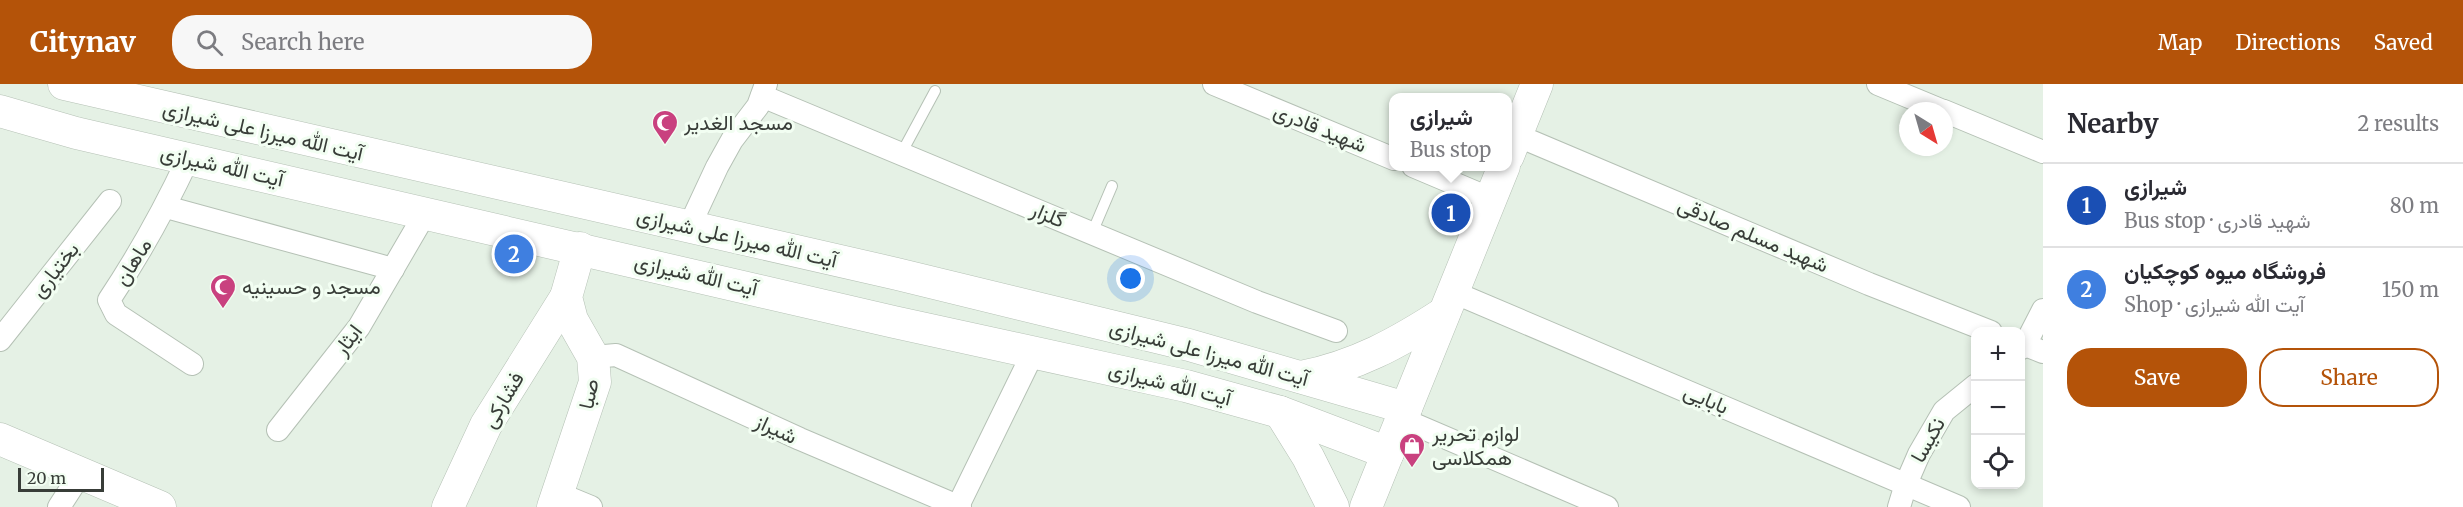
<!DOCTYPE html>
<meta charset="utf-8">
<style>
body{margin:0;font-family:Merriweather,Vazirmatn,serif;background:#f7f7f7;color:#2b2b33}
.controls{position:absolute;right:18px;bottom:18px;display:grid;overflow:hidden;border-radius:12px;box-shadow:0 3px 9px #0003}
.controls button{width:54px;height:54px;display:grid;place-items:center;padding:0;border:0;border-bottom:2px solid #e1e1e2;background:#fff;color:#2b2b33;font:30px sans-serif}
.compass{position:absolute;left:1899px;top:18px;width:54px;height:54px;border-radius:50%;background:#fff;box-shadow:0 3px 9px #0003;rotate:143deg}
.scale{position:absolute;left:18px;bottom:15px;width:86px;box-sizing:border-box;padding-left:6px;border:3px solid #383d38;border-top:0;font-size:16px;line-height:21px;white-space:nowrap;color:#383d38;-webkit-text-stroke:4px #f2fef2;paint-order:stroke}
.you{position:absolute;left:1131px;top:195px;width:21px;height:21px;margin:-15px;border:4px solid #fff;border-radius:50%;background:#1a73e8;box-shadow:0 0 0 9px #1a73e833}
.badge{display:grid;place-items:center;width:39px;height:39px;border-radius:50%;background:#b45309;color:#fff;font-size:20px;font-weight:700}
.pin{position:absolute;translate:-50% -50%;border:3px solid #fff;box-shadow:0 2px 6px #0006}
.popup{position:absolute;left:1389px;top:9px;width:123px;height:78px;box-sizing:border-box;display:grid;place-content:center;border-radius:12px;background:#fff;filter:drop-shadow(0 2px 4px #0005);font-size:20px;white-space:nowrap;color:#7c7c81}
.popup b{font-size:22px;color:#2b2b33}
.popup::after{content:'';position:absolute;left:50%;top:100%;margin-left:-12px;border:12px solid transparent;border-top-color:#fff}
.list{margin:0;padding:0;list-style:none}
h2{display:flex;justify-content:space-between;align-items:center;height:78px;margin:0;padding:0 24px;font-size:26px}
h2 small{font-size:20px;font-weight:400;color:#7c7c81}
.list li{display:grid;grid-template-columns:39px 1fr auto;gap:18px;align-items:center;box-sizing:border-box;height:84px;padding:0 24px;border-top:2px solid #e1e1e2}
.list b{display:block;font-size:22px;white-space:nowrap}
.list p{margin:0;font-size:20px;white-space:nowrap;color:#7c7c81}
.list em{font-size:20px;font-style:normal;color:#7c7c81}
.actions{display:flex;gap:12px;padding:18px 24px}
.actions a{flex:1;padding:14px 0;border:2px solid #b45309;border-radius:24px;text-align:center;font-size:21px;color:#b45309}
.actions .main{background:#b45309;color:#fff}
.icon{flex:none;width:33px;height:33px;fill:none;stroke:currentColor;stroke-width:2;stroke-linecap:round;stroke-linejoin:round}
.map{position:relative;flex:none;width:2043px;height:423px;overflow:hidden}
header{display:flex;align-items:center;gap:36px;box-sizing:border-box;height:84px;padding:0 30px;background:#b45309;color:#fff}
header strong{font-size:28px}
nav{display:flex;gap:33px;margin-inline-start:auto;font-size:21px}
.search{width:420px;height:54px;background:#f7f7f7;display:flex;align-items:center;gap:15px;box-sizing:border-box;padding:0 21px;border-radius:24px;color:#7c7c81;font-size:22px}
main{display:flex}
aside{flex:1;background:#fff}
.map>svg:first-child{display:block}
.lines{fill:none;stroke-linecap:round;stroke-linejoin:round}
.lane-casing{stroke:#b5c1b5;stroke-width:12}
.street-casing{stroke:#b5c1b5;stroke-width:24}
.secondary-casing{stroke:#b5c1b5;stroke-width:33}
.lane{stroke:#fff;stroke-width:10}
.street{stroke:#fff;stroke-width:22}
.secondary{stroke:#fff;stroke-width:32}
.labels{text-anchor:middle;stroke-width:6;stroke-linejoin:round;paint-order:stroke}
.poi-label{font-size:21px;fill:#383d38;stroke:#f2fef2;text-anchor:start}
.street-label{font-size:21px;fill:#383d38;stroke:#f2fef2}
</style>
<header>
<strong>Citynav</strong>
<div class="search"><svg class="icon" aria-label="search" viewBox="0 0 24 24"><circle cx="10" cy="10" r="6"/><path d="M15 15l6 6"/></svg>Search here</div>
<nav><a>Map</a><a>Directions</a><a>Saved</a></nav>
</header>
<main>
<div class="map">
<svg width="2043" height="423" viewBox="0 0 2043 423">
<rect width="100%" height="100%" fill="#e5f1e5"/>
<g class="lines">
<defs>
<g id="lane">
<path d="M 901,70 L 935,7"/>
<path d="M 1092,149 L 1112,102"/>
</g>
<g id="street">
<path d="M 1214,0 L 1394,75"/>
<path d="M 1878,0 L 1943,27"/>
<path d="M 762,12 L 1257,218 L 1336,247"/>
<path d="M 1944,27 L 2043,68"/>
<path d="M 1516,51 L 1869,200 L 1991,248"/>
<path d="M 188,75 C 165,124 139,171 109,216 L 116,230 L 192,280"/>
<path d="M 1413,82 L 1491,115"/>
<path d="M 166,123 L 393,185"/>
<path d="M 689,143 L 717,83 L 732,56 L 758,22 L 766,0"/>
<path d="M 1453,208 L 1959,423"/>
<path d="M 0,256 L 110,117"/>
<path d="M 2020,259 L 2043,268"/>
<path d="M 2020,265 L 2025,261 L 2043,226"/>
<path d="M 593,273 L 616,271 L 800,355 L 960,423"/>
<path d="M 1402,335 L 1607,423"/>
<path d="M 278,346 L 359,243 L 426,128"/>
<path d="M 557,409 L 591,423"/>
<path d="M 958,422 L 1033,269"/>
<path d="M 59,423 L 81,389"/>
<path d="M 1899,423 L 1906,400 L 1919,370 L 1944,327 L 1976,301"/>
</g>
<g id="secondary">
<path d="M 64,0 L 897,190 L 1189,261 L 1406,324"/>
<path d="M 0,27 L 76,49 L 894,238 L 1186,302 L 1280,328 L 1388,369"/>
<path d="M 1508,72 L 1537,0"/>
<path d="M 1301,293 C 1356,282 1398,259 1444,229"/>
<path d="M 1280,328 L 1308,373 L 1333,423"/>
<path d="M 0,355 L 160,423"/>
<path d="M 448,423 L 486,341 L 566,213"/>
<path d="M 553,423 L 595,298 L 593,273 L 572,236 L 566,213 L 580,164"/>
<path d="M 1366,423 L 1504,82"/>
</g>
</defs>
<!-- lane casing -->
<use href="#lane" class="lane-casing"/>
<!-- street casing -->
<use href="#street" class="street-casing"/>
<!-- secondary casing -->
<use href="#secondary" class="secondary-casing"/>
<!-- lane -->
<use href="#lane" class="lane"/>
<!-- street -->
<use href="#street" class="street"/>
<!-- secondary -->
<use href="#secondary" class="secondary"/>
</g>
<!-- icons -->
<defs>
<symbol id="mosque-pin" viewBox="-11 -11 22 30"><path d="M0 17L-7.5 6A9.5 9.5 0 1 1 7.5 6Z" fill="#c9417f" stroke="#f2fef2"/><path d="M3.5-4.9A6 6 0 1 0 3.5 4.9A5 5 0 1 1 3.5-4.9Z" fill="#fff"/></symbol>
<symbol id="shop-pin" viewBox="-11 -11 22 30"><path d="M0 17L-7.5 6A9.5 9.5 0 1 1 7.5 6Z" fill="#c9417f" stroke="#f2fef2"/><path d="M-5-2.5h2.3a2.7 3.5 0 0 1 5.4 0H5L5.5 6h-11ZM-1.5-2.5h3a1.5 2.3 0 0 0-3 0Z" fill="#fff"/></symbol>
</defs>
<g fill-rule="evenodd">
<use href="#mosque-pin" x="650" y="24" width="30" height="40"/>
<use href="#mosque-pin" x="208" y="188" width="30" height="40"/>
<use href="#shop-pin" x="1397" y="347" width="30" height="40"/>
</g>
<g class="labels">
<!-- poi labels -->
<g class="poi-label">
<text x="684" y="46">مسجد الغدیر</text>
<text x="242" y="210">مسجد و حسینیه</text>
<text x="1432" y="357">لوازم تحریر<tspan x="1432" dy="24">همکلاسی</tspan></text>
</g>
<!-- street labels -->
<g class="street-label">
<text transform="translate(1320 44) rotate(22)" y="7">شهید قادری</text>
<text transform="translate(263 47) rotate(13)" y="7">آیت الله میرزا علی شیرازی</text>
<text transform="translate(222 82) rotate(13)" y="7">آیت الله شیرازی</text>
<text transform="translate(1048 131) rotate(23)" y="7">گلزار</text>
<text transform="translate(1753 151) rotate(23)" y="7">شهید مسلم صادقی</text>
<text transform="translate(737 154) rotate(13)" y="7">آیت الله میرزا علی شیرازی</text>
<text transform="translate(133 178) rotate(-58)" y="7">ماهان</text>
<text transform="translate(55 186) rotate(-52)" y="7">بختیاری</text>
<text transform="translate(696 191) rotate(13)" y="7">آیت الله شیرازی</text>
<text transform="translate(348 256) rotate(-53)" y="7">ایثار</text>
<text transform="translate(1209 269) rotate(15)" y="7">آیت الله میرزا علی شیرازی</text>
<text transform="translate(1170 300) rotate(14)" y="7">آیت الله شیرازی</text>
<text transform="translate(589 310) rotate(-78)" y="7">صبا</text>
<text transform="translate(1706 315) rotate(23)" y="7">بابایی</text>
<text transform="translate(503 316) rotate(-59)" y="7">فشارکی</text>
<text transform="translate(776 345) rotate(25)" y="7">شیراز</text>
<text transform="translate(1928 356) rotate(-61)" y="7">نکیسا</text>
</g>
</g>
</svg>
<div class="controls">
<button>+</button>
<button>−</button>
<button><svg class="icon" aria-label="locate" viewBox="0 0 24 24"><circle cx="12" cy="12" r="6"/><path d="M12 2v4M12 18v4M2 12h4M18 12h4"/></svg></button>
</div>
<svg class="compass" viewBox="-18 -18 36 36"><path d="M0-13l5 13h-10z" fill="#e53935"/><path d="M0 13l5-13h-10z" fill="#7c7c81"/></svg>
<div class="scale">20 m</div>
<div class="you"></div>
<div class="pin badge" style="left:1451px;top:129px;background:#1a4fb4">1</div>
<div class="popup"><b>شیرازی</b>Bus stop</div>
<div class="pin badge" style="left:514px;top:170px;background:#3f7fe0">2</div>
</div>
<aside>
<h2>Nearby<small>2 results</small></h2>
<ul class="list">
<li><span class="badge" style="background:#1a4fb4">1</span><div><b>شیرازی</b><p>Bus stop · شهید قادری</p></div><em>80 m</em></li>
<li><span class="badge" style="background:#3f7fe0">2</span><div><b>فروشگاه میوه کوچکیان</b><p>Shop · آیت الله شیرازی</p></div><em>150 m</em></li>
</ul>
<div class="actions"><a class="main">Save</a><a>Share</a></div>
</aside>
</main>
